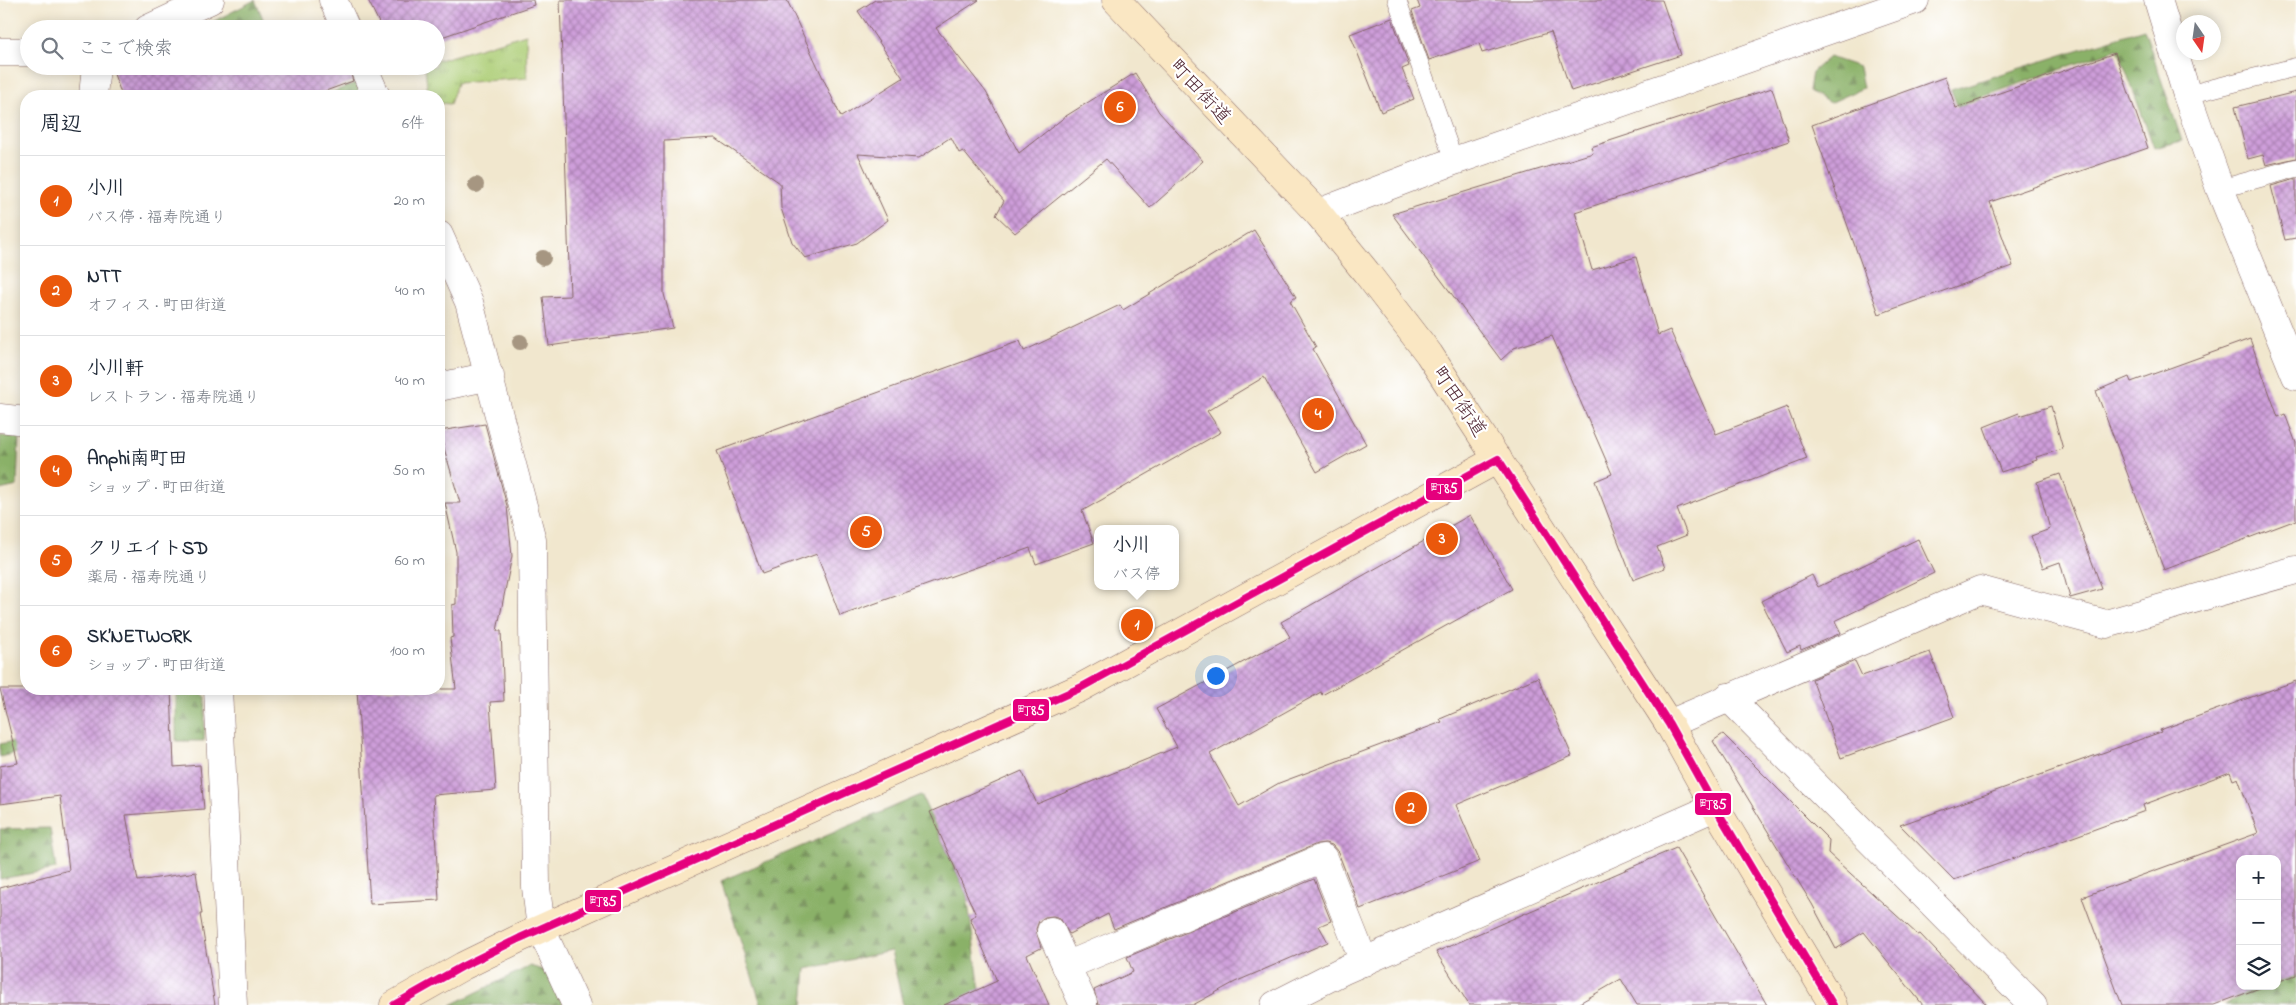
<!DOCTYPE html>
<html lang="ja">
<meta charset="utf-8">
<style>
body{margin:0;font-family:"Indie Flower","Klee One",sans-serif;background:#f6f6f7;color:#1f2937}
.controls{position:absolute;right:15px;bottom:15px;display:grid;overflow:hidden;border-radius:10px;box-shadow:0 2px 12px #0003}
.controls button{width:45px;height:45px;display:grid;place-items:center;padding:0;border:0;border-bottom:1px solid #e0e1e3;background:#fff;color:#1f2937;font:25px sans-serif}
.compass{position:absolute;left:2176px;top:15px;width:45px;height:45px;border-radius:50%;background:#fff;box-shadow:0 2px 12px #0003;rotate:167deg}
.you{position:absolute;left:1215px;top:675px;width:18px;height:18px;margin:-12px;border:4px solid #fff;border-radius:50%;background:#1a73e8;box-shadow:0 0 0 8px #1a73e833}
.badge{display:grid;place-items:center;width:32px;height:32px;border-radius:50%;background:#ea580c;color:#fff;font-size:16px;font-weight:700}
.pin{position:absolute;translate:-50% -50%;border:2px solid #fff;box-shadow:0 1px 5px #0006}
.popup{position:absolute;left:1094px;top:525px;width:85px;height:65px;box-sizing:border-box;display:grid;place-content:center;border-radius:10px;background:#fff;filter:drop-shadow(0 1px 4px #0005);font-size:16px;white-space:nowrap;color:#747a83}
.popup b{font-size:19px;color:#1f2937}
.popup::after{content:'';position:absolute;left:50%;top:100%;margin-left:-10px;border:10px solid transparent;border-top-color:#fff}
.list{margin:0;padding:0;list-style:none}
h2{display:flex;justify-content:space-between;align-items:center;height:65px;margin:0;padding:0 20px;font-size:21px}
h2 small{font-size:16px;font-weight:400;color:#747a83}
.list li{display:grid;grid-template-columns:32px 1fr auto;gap:15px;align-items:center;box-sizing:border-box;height:90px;padding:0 20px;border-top:1px solid #e0e1e3}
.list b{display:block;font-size:19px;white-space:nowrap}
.list p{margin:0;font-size:16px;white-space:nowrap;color:#747a83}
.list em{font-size:16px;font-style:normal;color:#747a83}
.icon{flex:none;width:28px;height:28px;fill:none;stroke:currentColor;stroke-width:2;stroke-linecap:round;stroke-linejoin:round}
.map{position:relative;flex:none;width:2296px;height:1005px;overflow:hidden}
.search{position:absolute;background:#fff;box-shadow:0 2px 12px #0003;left:20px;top:20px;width:425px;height:55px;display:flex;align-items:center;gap:12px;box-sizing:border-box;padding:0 18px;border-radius:28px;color:#747a83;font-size:19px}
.panel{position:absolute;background:#fff;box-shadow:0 2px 12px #0003;left:20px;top:90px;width:425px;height:605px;border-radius:20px}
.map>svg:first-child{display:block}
.grass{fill:url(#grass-tufts);stroke:#7c7651}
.forest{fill:url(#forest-firs);stroke:#6a684a}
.building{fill:url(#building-cross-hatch)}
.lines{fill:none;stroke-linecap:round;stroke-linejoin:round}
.lane-casing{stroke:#846564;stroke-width:19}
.street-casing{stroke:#846564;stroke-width:29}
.secondary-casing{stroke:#846564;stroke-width:29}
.lane{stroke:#fff;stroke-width:18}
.street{stroke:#fff;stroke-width:28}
.secondary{stroke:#fae7c3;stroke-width:28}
.bus-1-casing{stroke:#fff;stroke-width:11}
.bus-1{stroke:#e5007d;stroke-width:8}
.tree{fill:#a69681}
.labels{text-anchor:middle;stroke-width:4.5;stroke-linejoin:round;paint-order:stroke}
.street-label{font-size:20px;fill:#4a1f2b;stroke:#fff}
.line-badge{stroke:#fff;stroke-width:2}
.badge-label{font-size:14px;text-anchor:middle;font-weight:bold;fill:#fff}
</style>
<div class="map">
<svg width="2296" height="1005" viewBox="0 0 2296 1005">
<defs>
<pattern id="grass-tufts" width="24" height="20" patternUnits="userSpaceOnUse" patternTransform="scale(1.25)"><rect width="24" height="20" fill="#adce77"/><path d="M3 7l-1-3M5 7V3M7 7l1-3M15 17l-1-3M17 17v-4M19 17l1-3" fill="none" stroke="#96b067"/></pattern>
<pattern id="forest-firs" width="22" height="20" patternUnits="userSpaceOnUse" patternTransform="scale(1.25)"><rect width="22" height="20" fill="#8ab168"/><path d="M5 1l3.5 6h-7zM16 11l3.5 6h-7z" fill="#738f56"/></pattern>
<pattern id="building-cross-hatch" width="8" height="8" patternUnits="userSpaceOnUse" patternTransform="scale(1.25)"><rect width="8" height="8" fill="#ce9eda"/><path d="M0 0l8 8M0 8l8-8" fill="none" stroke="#a980b1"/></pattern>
</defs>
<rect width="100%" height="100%" fill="#fff"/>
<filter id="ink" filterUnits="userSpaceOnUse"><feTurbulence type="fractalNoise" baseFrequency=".02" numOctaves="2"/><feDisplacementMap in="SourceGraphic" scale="10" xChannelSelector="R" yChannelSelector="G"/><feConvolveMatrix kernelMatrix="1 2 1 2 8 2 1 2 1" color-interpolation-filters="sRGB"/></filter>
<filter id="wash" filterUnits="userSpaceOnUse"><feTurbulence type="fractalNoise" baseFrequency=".0096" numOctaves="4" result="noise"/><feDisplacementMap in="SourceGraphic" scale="20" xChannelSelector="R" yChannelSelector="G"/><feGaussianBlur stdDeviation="1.12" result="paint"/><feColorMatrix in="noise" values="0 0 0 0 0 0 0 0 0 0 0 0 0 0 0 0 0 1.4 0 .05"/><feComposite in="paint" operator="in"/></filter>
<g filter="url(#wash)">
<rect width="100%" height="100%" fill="#f1e7ce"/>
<!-- grass -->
<path class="grass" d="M 526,34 L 527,78 L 457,83 L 450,104 L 439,103 L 439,96 L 428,96 L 425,66 L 436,66 L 436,61 Z"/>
<!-- forest -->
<g class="forest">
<path d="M 255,0 L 267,28 L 199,29 Z"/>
<path d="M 2144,29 L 2182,141 L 2154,148 L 2118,49 L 1965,103 L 1964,122 L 1951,90 Z"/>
<path d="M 1829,57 L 1859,67 L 1863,88 L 1830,103 L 1809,91 L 1812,72 Z"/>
<path d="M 358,82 L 361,96 L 323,96 Z"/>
<path d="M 0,436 L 19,437 L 17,486 L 0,490 Z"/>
<path d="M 176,689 L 196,689 L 206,697 L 204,741 L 176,741 Z"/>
<path d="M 30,738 L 34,748 L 0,757 L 0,744 Z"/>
<path d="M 921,795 L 967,895 L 982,1005 L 903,1005 L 891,951 L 806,969 L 803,1005 L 761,1004 L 721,881 Z"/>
<path d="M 50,828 L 56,869 L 0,879 L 0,829 Z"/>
<path d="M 530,966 L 549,972 L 563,1005 L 451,1005 Z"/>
<path d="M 2296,975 L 2296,1005 L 2224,1005 C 2240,994 2258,986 2277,986 L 2277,982 Z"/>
</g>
<g id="blocks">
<!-- building -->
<g class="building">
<path d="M 368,0 L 533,0 L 534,5 L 436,39 L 436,29 L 382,29 Z"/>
<path d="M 560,0 L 787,0 L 841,117 L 903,78 L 858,11 L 875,0 L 979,0 L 936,28 L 986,92 L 1019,153 L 1066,116 L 1135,73 L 1159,112 L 1203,161 L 1150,208 L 1106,159 L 1015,233 L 996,215 L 1004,201 L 963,151 L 959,153 L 951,137 L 919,158 L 858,154 L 888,220 L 857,243 L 805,258 L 792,242 L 781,208 L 780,183 L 715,138 L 664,141 L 664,294 L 673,328 L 549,346 L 543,297 L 570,296 Z"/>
<path d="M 1417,0 L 1662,0 L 1681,55 L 1571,91 L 1551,32 L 1482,53 L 1479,43 L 1429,60 L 1412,11 L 1420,8 Z"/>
<path d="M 1392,18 L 1409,66 L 1402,69 L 1414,99 L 1381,112 L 1350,34 Z"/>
<path d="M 2115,53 L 2148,148 L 1990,202 L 2013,266 L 1879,314 L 1812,125 L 1945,77 L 1956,108 Z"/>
<path d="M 111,66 L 348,66 L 353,81 L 312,96 L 122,96 Z"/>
<path d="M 1772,88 L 1789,141 L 1575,212 L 1592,270 L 1636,257 L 1658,335 L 1670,330 L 1716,434 L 1787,407 L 1807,459 L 1677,509 L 1687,535 L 1657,547 L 1665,568 L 1633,580 L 1595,481 L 1612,474 L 1552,336 L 1514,348 L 1501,360 L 1392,214 L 1593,153 L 1591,147 Z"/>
<path d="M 2296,92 L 2296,158 L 2266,165 L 2263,155 L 2248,159 L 2235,107 Z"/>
<path d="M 2296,179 L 2296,238 L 2285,240 L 2271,186 Z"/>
<path d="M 1254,230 L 1296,297 L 1290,301 L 1316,347 L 1313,349 L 1366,444 L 1317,472 L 1264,377 L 1207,411 L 1221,432 L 1082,511 L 1094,543 L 1036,564 L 1030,548 L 840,616 L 817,554 L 762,574 L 717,451 L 1020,341 L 1024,351 L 1120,305 L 1123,310 Z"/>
<path d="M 2250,339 L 2278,417 L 2285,414 L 2296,443 L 2296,520 L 2164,570 L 2096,391 L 2129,377 L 2131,382 Z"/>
<path d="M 2051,406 L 2063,449 L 2036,457 L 2037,460 L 2001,472 L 1984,427 L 2019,413 L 2020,416 Z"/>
<path d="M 485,424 L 507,506 L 512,556 L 497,631 L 501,631 L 504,701 L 490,702 L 496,790 L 433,795 L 439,900 L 370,904 L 357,689 L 456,689 L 450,638 L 453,637 L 452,605 L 456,604 L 456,552 L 445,503 L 460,503 L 439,431 Z"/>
<path d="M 2060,474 L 2102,589 L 2070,598 L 2060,562 L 2043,568 L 2031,536 L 2050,529 L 2037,482 Z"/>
<path d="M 1470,515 L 1512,589 L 1322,695 L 1321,692 L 1210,754 L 1239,806 L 1279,783 L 1442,722 L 1440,719 L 1538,677 L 1572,756 L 1456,805 L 1480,861 L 1360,909 L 1338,852 L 1332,845 L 1325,843 L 1317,844 L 1114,929 L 1108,914 L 1069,934 L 1060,918 L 1053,916 L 1045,917 L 1039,921 L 1036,929 L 1041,948 L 1027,955 L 1049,1005 L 944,1005 L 997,981 L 970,918 L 976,915 L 930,812 L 1022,771 L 1037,804 L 1177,747 L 1156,709 L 1290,637 L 1281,622 Z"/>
<path d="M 1918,539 L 1934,573 L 1835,621 L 1841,633 L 1801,650 L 1800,646 L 1787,652 L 1761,601 L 1812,575 L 1818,587 Z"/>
<path d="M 1930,652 L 1954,717 L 1841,758 L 1812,679 L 1855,661 L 1862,676 Z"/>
<path d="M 2296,681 L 2296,975 L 2277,982 L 2277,859 L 2240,859 L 2240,986 L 2265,986 L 2214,1005 L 2122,1005 L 2082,897 L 2258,833 L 2238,778 L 2233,780 L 2230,772 L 2143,805 L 2145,811 L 1954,880 L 1900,825 L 2161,732 L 2160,730 Z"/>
<path d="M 0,689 L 171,689 L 174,767 L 200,765 L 204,809 L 126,815 L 138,881 L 196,872 L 202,914 L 200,914 L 215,1005 L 0,1005 L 0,888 L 69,870 L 60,796 L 0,804 L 0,766 L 18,763 Z"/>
<path d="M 1723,734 L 1829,840 L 1828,853 L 1918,935 L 1920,934 L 1987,1005 L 1923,1005 L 1864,932 L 1836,949 L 1812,904 L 1713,741 Z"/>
<path d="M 1676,848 L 1767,1005 L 1637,1005 L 1621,979 L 1576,1005 L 1469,1005 L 1436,952 Z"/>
<path d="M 1314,879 L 1331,921 L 1319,926 L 1328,942 L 1235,982 L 1193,1005 L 1098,1005 L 1094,990 L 1133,972 L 1127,957 Z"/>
</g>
</g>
</g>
<g filter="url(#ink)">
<use href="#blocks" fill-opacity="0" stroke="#846564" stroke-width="1"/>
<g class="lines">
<defs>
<g id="lane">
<path d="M 1397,0 L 1454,161"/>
<path d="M 2187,95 L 2296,67"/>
<path d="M 2220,189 L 2296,168"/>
</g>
<g id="street">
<path d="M 333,0 L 346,29"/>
<path d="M 2158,0 L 2187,95 L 2220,189 L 2296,376"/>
<path d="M 148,29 L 210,0"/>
<path d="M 0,52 L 29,52"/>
<path d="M 363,66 L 376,96"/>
<path d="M 93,96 L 96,66"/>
<path d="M 1318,213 L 1454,161 L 1915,0"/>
<path d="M 439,235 L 469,302 L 532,540 L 536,887 L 541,929 L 576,1005"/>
<path d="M 439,387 L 490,376"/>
<path d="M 0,418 L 26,421"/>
<path d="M 218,689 L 233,1005"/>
<path d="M 1728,697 L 2033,1005"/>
<path d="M 1669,724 L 1980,590 L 2106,624 L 2296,570"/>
<path d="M 1051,931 L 1083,1003"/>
<path d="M 1066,966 L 1323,858 L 1364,962"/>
<path d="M 1275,1005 L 1342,971 L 1715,807"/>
</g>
<g id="secondary">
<path d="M 1116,0 L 1318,213 L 1366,272 L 1429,354 L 1669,724 L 1715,807 L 1833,1005"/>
<path d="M 394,1005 L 463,966 L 520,938 L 1080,688 L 1498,459"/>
</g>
</defs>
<!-- lane casing -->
<use href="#lane" class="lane-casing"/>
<!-- street casing -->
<use href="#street" class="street-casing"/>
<!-- secondary casing -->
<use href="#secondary" class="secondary-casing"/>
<!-- lane -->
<use href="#lane" class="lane"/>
<!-- street -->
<use href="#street" class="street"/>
<!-- secondary -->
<use href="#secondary" class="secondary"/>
<defs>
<path id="bus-1" d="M 394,1005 L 463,966 L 520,938 L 1080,688 L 1498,459 L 1669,724 L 1715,807 L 1833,1005"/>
</defs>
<!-- bus-1 casing -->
<use href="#bus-1" class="bus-1-casing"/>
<!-- bus-1 -->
<use href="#bus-1" class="bus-1"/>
</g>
<!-- trees -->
<g class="tree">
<circle cx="476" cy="185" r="8"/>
<circle cx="543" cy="258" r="8"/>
<circle cx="520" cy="342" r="8"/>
</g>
</g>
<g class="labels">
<!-- street labels -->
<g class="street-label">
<text transform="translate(1201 91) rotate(47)" y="7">町田街道</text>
<text transform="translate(1460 401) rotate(56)" y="7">町田街道</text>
</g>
</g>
<g class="line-badge">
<rect x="1425" y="477" width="38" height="24" rx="5" fill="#e5007d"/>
<rect x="1012" y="698" width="38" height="24" rx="5" fill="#e5007d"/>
<rect x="1694" y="792" width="38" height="24" rx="5" fill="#e5007d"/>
<rect x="584" y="889" width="38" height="24" rx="5" fill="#e5007d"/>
</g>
<g class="badge-label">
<text x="1444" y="493">町85</text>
<text x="1031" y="715">町85</text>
<text x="1713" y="809">町85</text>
<text x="603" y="906">町85</text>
</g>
</svg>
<div class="controls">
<button>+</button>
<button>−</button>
<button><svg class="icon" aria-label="layers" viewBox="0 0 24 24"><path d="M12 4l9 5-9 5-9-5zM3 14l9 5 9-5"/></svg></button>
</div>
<svg class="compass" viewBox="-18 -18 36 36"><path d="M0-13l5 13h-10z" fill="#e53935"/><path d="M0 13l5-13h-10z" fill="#747a83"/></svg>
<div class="you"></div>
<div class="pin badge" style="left:1137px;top:625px">1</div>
<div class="popup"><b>小川</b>バス停</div>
<div class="pin badge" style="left:1411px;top:808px">2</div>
<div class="pin badge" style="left:1442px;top:539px">3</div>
<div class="pin badge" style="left:1318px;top:414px">4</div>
<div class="pin badge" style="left:866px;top:532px">5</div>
<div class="pin badge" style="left:1120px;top:107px">6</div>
<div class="search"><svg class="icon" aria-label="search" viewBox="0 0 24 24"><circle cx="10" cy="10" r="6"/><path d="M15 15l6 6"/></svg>ここで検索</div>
<section class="panel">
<h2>周辺<small>6件</small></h2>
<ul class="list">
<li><span class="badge">1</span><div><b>小川</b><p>バス停 · 福寿院通り</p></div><em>20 m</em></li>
<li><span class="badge">2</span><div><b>NTT</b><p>オフィス · 町田街道</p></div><em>40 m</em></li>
<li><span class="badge">3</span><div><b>小川軒</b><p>レストラン · 福寿院通り</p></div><em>40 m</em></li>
<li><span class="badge">4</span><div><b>Anphi南町田</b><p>ショップ · 町田街道</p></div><em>50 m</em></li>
<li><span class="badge">5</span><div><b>クリエイトSD</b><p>薬局 · 福寿院通り</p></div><em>60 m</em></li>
<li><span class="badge">6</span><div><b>SK’NETWORK</b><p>ショップ · 町田街道</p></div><em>100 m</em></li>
</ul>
</section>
</div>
